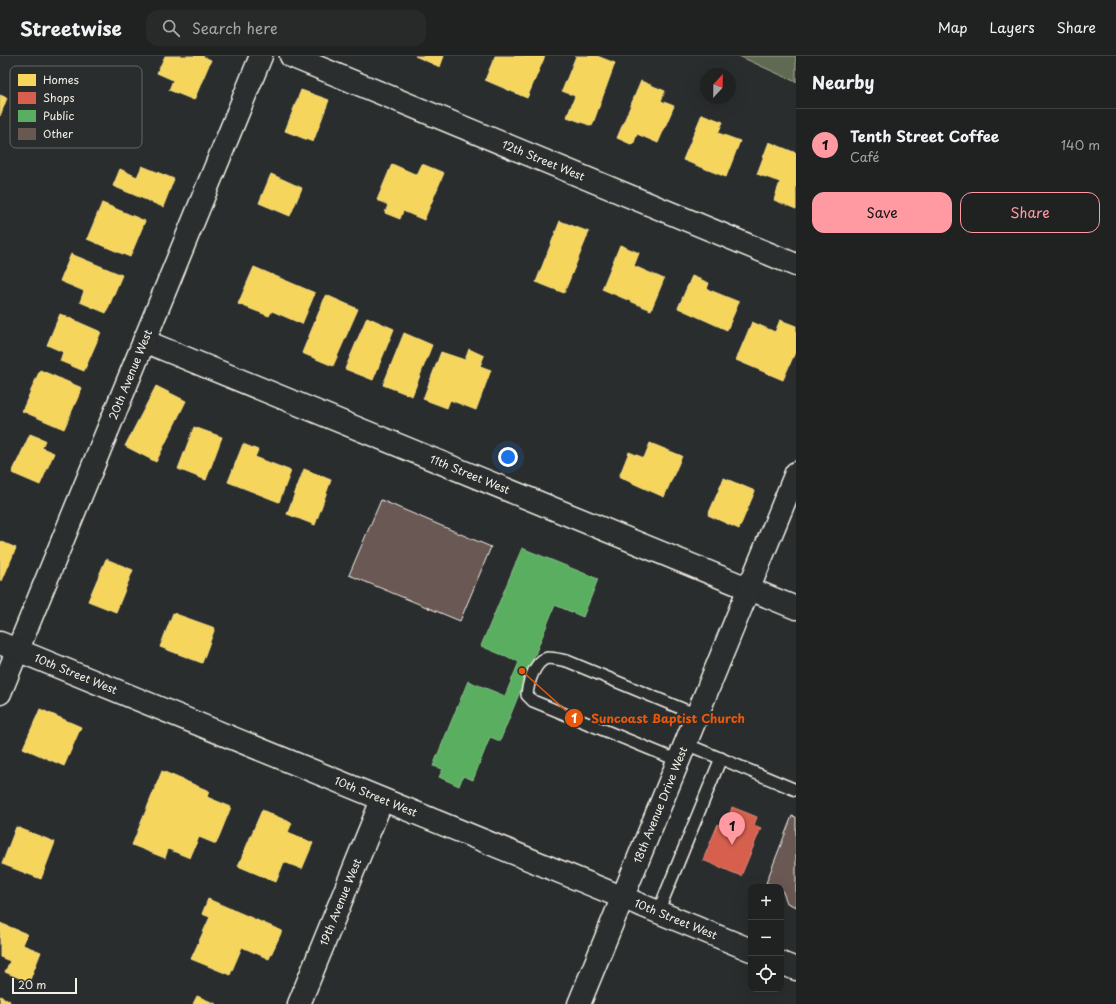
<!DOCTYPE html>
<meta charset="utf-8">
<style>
body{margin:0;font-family:"Playpen Sans",sans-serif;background:#282a2a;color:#f1f3f6}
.controls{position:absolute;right:12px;bottom:12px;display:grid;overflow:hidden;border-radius:8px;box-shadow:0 4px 16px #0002}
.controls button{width:36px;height:36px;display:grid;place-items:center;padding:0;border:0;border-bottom:1px solid #3d3f40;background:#202222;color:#f1f3f6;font:20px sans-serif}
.compass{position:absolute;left:700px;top:12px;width:36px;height:36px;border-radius:50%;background:#202222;box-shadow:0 4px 16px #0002;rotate:22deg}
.scale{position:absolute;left:12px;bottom:10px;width:65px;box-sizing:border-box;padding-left:4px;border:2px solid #f4f1e8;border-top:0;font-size:11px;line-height:14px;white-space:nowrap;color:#f4f1e8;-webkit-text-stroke:3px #2a2d2e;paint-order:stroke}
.you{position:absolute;left:508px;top:401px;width:14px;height:14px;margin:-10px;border:3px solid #fff;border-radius:50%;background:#1a73e8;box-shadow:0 0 0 6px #1a73e833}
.badge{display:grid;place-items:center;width:26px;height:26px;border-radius:50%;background:#ff9aa2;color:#111;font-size:13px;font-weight:700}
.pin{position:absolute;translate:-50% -33px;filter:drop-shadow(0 1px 2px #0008)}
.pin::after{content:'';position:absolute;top:21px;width:14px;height:12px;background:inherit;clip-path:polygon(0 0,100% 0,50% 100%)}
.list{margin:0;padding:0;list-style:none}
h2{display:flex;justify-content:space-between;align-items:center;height:52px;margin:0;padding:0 16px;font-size:17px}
h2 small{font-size:13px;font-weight:400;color:#a2a4a5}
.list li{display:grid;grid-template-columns:26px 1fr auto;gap:12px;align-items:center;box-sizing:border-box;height:72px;padding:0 16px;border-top:1px solid #3d3f40}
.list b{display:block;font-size:15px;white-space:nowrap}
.list p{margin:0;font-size:13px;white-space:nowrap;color:#a2a4a5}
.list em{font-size:13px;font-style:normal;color:#a2a4a5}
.actions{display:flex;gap:8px;padding:12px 16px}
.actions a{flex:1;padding:9px 0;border:1px solid #ff9aa2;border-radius:12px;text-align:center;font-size:14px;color:#ff9aa2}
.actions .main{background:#ff9aa2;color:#111}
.icon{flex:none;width:22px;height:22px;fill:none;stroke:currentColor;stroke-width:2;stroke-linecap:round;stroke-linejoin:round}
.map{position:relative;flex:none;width:796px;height:948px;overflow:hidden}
header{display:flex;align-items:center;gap:24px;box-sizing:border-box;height:56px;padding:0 20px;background:#202222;border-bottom:1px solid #3d3f40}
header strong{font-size:19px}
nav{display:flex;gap:22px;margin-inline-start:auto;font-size:14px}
.search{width:280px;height:36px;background:#282a2a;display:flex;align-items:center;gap:10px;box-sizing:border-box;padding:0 14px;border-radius:12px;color:#a2a4a5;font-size:15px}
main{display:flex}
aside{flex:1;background:#202222}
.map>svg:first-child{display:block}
.green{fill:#606b52;stroke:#aaae9d}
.homes{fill:#f6d55c;stroke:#f5dd86}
.shops{fill:#d6604d;stroke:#df8c7c}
.public{fill:#5aae61;stroke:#88c28a}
.building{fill:#695852;stroke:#f4f1e8}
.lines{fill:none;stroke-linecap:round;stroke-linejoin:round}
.service-casing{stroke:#f4f1e8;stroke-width:14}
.minor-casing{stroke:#f4f1e8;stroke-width:25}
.tertiary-casing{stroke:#f4f1e8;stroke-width:25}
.service{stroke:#2a2d2e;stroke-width:11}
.minor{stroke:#2a2d2e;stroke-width:22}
.tertiary{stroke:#2a2d2e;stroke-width:22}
.labels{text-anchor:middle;stroke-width:4;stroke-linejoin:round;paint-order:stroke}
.street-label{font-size:11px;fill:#f4f1e8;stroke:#2a2d2e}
.key{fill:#2a2d2e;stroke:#676866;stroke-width:1}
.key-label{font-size:11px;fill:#f4f1e8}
.leader{fill:none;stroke:#e8590c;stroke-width:1.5}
.callout-dot{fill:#e8590c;stroke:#2a2d2e;stroke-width:1.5}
.mark-label{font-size:12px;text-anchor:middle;font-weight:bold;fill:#fff}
.callout-label{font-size:12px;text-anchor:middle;font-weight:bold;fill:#e8590c;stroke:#2a2d2e;stroke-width:4;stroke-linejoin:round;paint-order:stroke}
</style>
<header>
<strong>Streetwise</strong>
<div class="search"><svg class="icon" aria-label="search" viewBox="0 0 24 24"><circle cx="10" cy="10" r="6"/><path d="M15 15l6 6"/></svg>Search here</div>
<nav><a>Map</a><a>Layers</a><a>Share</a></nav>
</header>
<main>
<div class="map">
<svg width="796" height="948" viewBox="0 0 796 948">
<rect width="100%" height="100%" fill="#2a2d2e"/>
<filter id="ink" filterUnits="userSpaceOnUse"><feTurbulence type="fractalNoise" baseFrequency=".025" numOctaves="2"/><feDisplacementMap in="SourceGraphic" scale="8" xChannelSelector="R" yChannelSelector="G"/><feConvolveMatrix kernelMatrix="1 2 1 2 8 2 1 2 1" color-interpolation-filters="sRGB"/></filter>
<g filter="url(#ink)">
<!-- green -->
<path class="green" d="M 739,0 L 796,0 L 796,26 Z"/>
<!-- homes -->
<g class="homes">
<path d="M 165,0 L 202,0 L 211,4 L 194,44 L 169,34 L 173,24 L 157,17 Z"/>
<path d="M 415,0 L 444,0 L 440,11 Z"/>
<path d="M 495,0 L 545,0 L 527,42 L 485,24 Z"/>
<path d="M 576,0 L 597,0 L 615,7 L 592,70 L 567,61 L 575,40 L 562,35 Z"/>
<path d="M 641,25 L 665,35 L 661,45 L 674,50 L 658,87 L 637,78 L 633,89 L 617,82 Z"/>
<path d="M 301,34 L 329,44 L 313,86 L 285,75 Z"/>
<path d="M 0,39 L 7,42 L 0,60 Z"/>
<path d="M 702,58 L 723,66 L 718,77 L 740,85 L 726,121 L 683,104 Z"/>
<path d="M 769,86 L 796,97 L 796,153 L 774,144 L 780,126 L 757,118 Z"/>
<path d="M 392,108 L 417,119 L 422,108 L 444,117 L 424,164 L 403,155 L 400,163 L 385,157 L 388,149 L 377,144 Z"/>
<path d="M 142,110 L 174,123 L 163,151 L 113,130 L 120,113 L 137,121 Z"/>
<path d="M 271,118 L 302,132 L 290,160 L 259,147 Z"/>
<path d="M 102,147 L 145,165 L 130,201 L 87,183 Z"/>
<path d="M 560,165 L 589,176 L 564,237 L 536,226 Z"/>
<path d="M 620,189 L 639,197 L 634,210 L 664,223 L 651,254 L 602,233 Z"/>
<path d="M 71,198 L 122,219 L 106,257 L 80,246 L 84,235 L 60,225 Z"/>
<path d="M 254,211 L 315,237 L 302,268 L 272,255 L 269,260 L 238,248 Z"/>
<path d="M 692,220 L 709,227 L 707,233 L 739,246 L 727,274 L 678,252 Z"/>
<path d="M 326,239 L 358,253 L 333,310 L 302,297 Z"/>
<path d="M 60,258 L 101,276 L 84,315 L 60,305 L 63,296 L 47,289 Z"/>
<path d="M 367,261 L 394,273 L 373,324 L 345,313 Z"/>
<path d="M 780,264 L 796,270 L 796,294 L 783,324 L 736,304 L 752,266 L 775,276 Z"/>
<path d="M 404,277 L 432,289 L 412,340 L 383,329 Z"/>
<path d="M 469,293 L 484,300 L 480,310 L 491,314 L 476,354 L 450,344 L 447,352 L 423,343 L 441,296 L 465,304 Z"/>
<path d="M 40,314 L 82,332 L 64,373 L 22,355 Z"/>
<path d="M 156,330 L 186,345 L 156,406 L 125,390 Z"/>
<path d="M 194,371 L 222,381 L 206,424 L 178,413 Z"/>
<path d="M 30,378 L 45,384 L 42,392 L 54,397 L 40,429 L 12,417 Z"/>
<path d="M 650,387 L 682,400 L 664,441 L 619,421 L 629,396 L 644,402 Z"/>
<path d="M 243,388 L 258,394 L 255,401 L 291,415 L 279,446 L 228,426 Z"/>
<path d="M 304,413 L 331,424 L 315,469 L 287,458 Z"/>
<path d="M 724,422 L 755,435 L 739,473 L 708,459 Z"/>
<path d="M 0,485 L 16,492 L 2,525 L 0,524 Z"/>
<path d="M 106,503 L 133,514 L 116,556 L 88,545 Z"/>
<path d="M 173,557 L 215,572 L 202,607 L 160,591 Z"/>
<path d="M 40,653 L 81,671 L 64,710 L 23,692 Z"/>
<path d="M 162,715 L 209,735 L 207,741 L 231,751 L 216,788 L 199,781 L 190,802 L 168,793 L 165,802 L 132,789 Z"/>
<path d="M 262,754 L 292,767 L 288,776 L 313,787 L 302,813 L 284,806 L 276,826 L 238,810 Z"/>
<path d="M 16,771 L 55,786 L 41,823 L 2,808 Z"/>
<path d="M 208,843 L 282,875 L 269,903 L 242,891 L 230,919 L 191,903 L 210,861 L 202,858 Z"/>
<path d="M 0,867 L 27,878 L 23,889 L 41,896 L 29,926 L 5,916 L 10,905 L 0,901 Z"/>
<path d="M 0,940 L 10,945 L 9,948 L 0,948 Z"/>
<path d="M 197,940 L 216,948 L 193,948 Z"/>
</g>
<!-- shops -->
<path class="shops" d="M 732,751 L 757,761 L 754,769 L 761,772 L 741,820 L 703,804 L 718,768 L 729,773 L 733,763 L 729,761 Z"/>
<!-- public -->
<path class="public" d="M 522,492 L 598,523 L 583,561 L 555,549 L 500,685 L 490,681 L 473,724 L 463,720 L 459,730 L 439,721 L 443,713 L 433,710 L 468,625 L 505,640 L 519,606 L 481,590 Z"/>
<!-- building -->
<g class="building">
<path d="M 381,444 L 491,491 L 460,565 L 349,519 Z"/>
<path d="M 792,760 L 796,761 L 796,851 L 787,847 L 781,831 L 766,827 Z"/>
</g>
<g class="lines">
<defs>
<g id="service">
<path d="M 686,688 L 796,734"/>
<path d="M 679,705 L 533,645 L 527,639 C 528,627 535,604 548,602 C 554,602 561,604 567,605 L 697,659"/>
<path d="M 658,856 L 721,702"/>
</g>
<g id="minor">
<path id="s1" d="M 291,0 L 796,209"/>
<path id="s2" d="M 144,285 L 796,552"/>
<path id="s3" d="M 0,637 L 261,0"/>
<path id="s4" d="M 299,948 L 382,744"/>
<path id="s5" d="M 579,948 L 796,417"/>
</g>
<g id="tertiary">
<path id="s6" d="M 0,587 L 751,894"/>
<path d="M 781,907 L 796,913"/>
</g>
</defs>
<!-- service casing -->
<use href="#service" class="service-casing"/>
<!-- minor casing -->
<use href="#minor" class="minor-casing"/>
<!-- tertiary casing -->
<use href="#tertiary" class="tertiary-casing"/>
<!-- service -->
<use href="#service" class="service"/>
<!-- minor -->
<use href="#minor" class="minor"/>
<!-- tertiary -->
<use href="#tertiary" class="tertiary"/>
</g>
</g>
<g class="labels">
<!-- street labels -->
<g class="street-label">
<text dy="4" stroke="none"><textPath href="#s1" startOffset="273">12th Street West</textPath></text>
<text dy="4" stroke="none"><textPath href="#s3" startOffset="344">20th Avenue West</textPath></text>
<text dy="4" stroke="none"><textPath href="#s2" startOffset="352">11th Street West</textPath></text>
<text dy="4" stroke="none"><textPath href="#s6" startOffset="82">10th Street West</textPath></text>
<text dy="4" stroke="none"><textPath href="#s6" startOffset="406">10th Street West</textPath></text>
<text dy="4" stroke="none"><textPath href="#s5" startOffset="215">18th Avenue Drive West</textPath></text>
<text dy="4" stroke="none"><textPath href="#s4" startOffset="110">19th Avenue West</textPath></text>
<text dy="4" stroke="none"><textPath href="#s6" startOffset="730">10th Street West</textPath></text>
</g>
</g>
<!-- legend -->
<rect x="10" y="10" width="132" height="82" rx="6" class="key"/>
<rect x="18" y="18" width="18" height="12" fill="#f6d55c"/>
<rect x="18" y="36" width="18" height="12" fill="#d6604d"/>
<rect x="18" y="54" width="18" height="12" fill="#5aae61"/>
<rect x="18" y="72" width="18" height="12" fill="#695852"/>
<g class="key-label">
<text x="43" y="28">Homes</text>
<text x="43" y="46">Shops</text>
<text x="43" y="64">Public</text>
<text x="43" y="82">Other</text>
</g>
<!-- callouts -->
<path class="leader" d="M522 615L574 662"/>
<g class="callout-dot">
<circle cx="522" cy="615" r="4"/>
<circle cx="574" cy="662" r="10"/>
</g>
<g class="mark-label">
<text x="574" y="667">1</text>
</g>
<g class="callout-label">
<text x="668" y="667">Suncoast Baptist Church</text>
</g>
</svg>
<div class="controls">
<button>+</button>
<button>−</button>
<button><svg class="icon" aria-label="locate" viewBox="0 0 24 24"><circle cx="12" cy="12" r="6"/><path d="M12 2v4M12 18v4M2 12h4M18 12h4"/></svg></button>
</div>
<svg class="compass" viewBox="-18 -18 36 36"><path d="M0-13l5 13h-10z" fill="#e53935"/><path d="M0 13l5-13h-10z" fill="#a2a4a5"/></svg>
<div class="scale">20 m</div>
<div class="you"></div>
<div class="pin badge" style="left:732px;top:789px">1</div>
</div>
<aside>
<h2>Nearby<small></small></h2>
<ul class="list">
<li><span class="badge">1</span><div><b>Tenth Street Coffee</b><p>Café</p></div><em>140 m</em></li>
</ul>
<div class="actions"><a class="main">Save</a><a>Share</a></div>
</aside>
</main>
